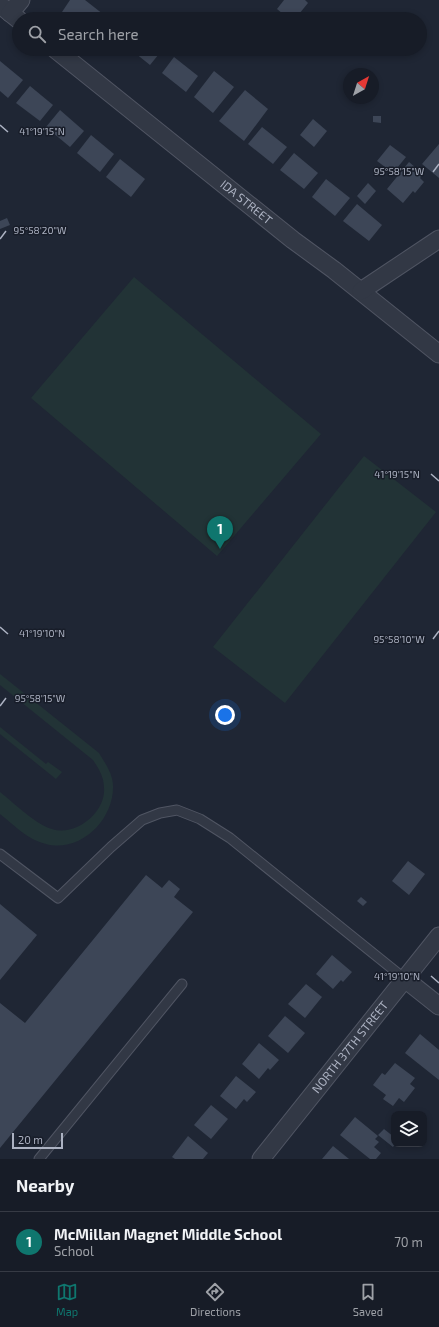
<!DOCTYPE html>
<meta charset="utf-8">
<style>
body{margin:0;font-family:"Exo 2",sans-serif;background:#242933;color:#f1f3f6}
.controls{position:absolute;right:12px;bottom:12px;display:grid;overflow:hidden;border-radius:8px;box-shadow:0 2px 6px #0003}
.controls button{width:36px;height:36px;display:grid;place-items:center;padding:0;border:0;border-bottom:1px solid #363a44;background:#171c27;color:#f1f3f6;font:20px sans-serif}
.compass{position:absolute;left:343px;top:68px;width:36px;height:36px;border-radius:50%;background:#171c27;box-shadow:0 2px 6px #0003;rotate:39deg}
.scale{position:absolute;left:12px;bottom:10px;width:51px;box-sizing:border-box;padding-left:4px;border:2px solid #acb2c2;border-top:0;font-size:11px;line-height:14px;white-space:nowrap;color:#acb2c2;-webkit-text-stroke:3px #181d29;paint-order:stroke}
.you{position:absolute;left:225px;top:715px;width:14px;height:14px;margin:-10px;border:3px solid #fff;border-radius:50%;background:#1a73e8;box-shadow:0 0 0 6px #1a73e833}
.badge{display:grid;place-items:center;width:26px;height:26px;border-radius:50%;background:#0f766e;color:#fff;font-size:13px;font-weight:700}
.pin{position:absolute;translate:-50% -33px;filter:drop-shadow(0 1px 2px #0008)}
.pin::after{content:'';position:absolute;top:21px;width:14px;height:12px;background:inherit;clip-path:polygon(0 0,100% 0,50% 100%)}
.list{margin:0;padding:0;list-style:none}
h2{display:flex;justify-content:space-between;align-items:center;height:52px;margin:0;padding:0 16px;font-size:17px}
h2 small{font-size:13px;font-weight:400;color:#9ea1a7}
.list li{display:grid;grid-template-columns:26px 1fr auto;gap:12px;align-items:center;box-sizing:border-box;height:60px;padding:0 16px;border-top:1px solid #363a44}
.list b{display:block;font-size:15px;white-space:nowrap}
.list p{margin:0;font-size:13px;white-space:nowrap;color:#9ea1a7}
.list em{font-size:13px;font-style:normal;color:#9ea1a7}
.icon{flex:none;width:22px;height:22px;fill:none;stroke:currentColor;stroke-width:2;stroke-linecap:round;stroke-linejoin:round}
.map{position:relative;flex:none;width:439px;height:1159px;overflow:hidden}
.search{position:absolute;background:#171c27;box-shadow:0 2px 6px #0003;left:12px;right:12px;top:12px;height:44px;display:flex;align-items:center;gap:10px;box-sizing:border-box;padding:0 14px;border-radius:22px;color:#9ea1a7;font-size:15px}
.sheet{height:112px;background:#171c27}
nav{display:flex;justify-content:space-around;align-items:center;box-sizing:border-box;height:56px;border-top:1px solid #363a44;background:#171c27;font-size:11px;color:#9ea1a7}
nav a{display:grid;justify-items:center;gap:2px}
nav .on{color:#0f766e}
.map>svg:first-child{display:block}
.green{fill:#223336}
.building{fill:#3d4657}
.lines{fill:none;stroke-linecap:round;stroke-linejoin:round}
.lane-casing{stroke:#505563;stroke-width:11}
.street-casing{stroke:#505563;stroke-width:19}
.lane{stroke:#323845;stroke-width:9}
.street{stroke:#323845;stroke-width:17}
.ticks{fill:none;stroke:#acb2c2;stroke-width:1.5}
.labels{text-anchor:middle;stroke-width:3;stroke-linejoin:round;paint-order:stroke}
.street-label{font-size:12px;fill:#acb2c2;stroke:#181d29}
.ticks-label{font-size:10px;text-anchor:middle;fill:#acb2c2;stroke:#181d29;stroke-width:3;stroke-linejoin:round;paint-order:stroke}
</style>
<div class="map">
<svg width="439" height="1159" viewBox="0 0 439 1159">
<rect width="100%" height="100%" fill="#1f2634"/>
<!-- green -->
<g class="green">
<path d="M 134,277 L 321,434 L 217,556 L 31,398 Z"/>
<path d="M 364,456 L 436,512 L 285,703 L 213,647 Z"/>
<path d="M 0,674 L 99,753 C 105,763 113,774 113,786 C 114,820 80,853 46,844 C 28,840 14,825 0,814 L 0,792 C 14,803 35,824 52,829 C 76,837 106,812 104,788 C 104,777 99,769 93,760 L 0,685 Z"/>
<path d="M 0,727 L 46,764 L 48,762 L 62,772 L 56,779 L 0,734 Z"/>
</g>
<!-- building -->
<g class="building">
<path d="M 70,0 L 85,0 L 108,18 L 107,19 L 71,19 L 62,12 Z"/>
<path d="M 284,0 L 305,0 L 308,3 L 295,19 L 289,19 L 277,9 Z"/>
<path d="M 130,49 L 163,49 L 150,65 Z"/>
<path d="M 174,57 L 198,76 L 186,92 L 162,73 Z"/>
<path d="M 0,61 L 23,80 L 8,98 L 0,91 Z"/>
<path d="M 214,71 L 234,87 L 213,113 L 194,97 Z"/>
<path d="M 30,86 L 53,105 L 40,121 L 16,103 Z"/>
<path d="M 245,90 L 268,109 L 244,141 L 219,121 Z"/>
<path d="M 60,110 L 84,131 L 70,147 L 46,127 Z"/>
<path d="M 373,116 L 381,116 L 381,123 L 373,122 Z"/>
<path d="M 313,119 L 327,131 L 314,147 L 300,135 Z"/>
<path d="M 262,127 L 287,147 L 273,164 L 248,144 Z"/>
<path d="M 91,135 L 114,154 L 100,172 L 77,153 Z"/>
<path d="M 439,144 L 439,178 L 422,164 Z"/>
<path d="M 390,145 L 406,157 L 393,173 L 377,161 Z"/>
<path d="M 294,153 L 318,173 L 304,189 L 280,170 Z"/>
<path d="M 120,159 L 145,179 L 131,197 L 106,177 Z"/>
<path d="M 409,162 L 423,174 L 420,178 L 424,182 L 415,193 L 413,191 L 403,203 L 387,189 Z"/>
<path d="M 326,179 L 350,198 L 335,216 L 312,197 Z"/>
<path d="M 368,183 L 376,191 L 365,204 L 357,196 Z"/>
<path d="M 357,204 L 382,225 L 369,241 L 343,221 Z"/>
<path d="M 7,218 L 10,225 L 0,229 L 0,221 Z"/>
<path d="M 408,861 L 425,874 L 409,895 L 392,881 Z"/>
<path d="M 146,875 L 162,888 L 169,880 L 180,889 L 174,897 L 193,912 L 0,1148 L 0,1003 L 25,1023 Z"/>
<path d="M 361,897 L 367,902 L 363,906 L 357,901 Z"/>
<path d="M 0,904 L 37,935 L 0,980 Z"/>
<path d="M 332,955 L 352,972 L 343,982 L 341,980 L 333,989 L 316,974 Z"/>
<path d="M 306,984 L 322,997 L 305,1018 L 288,1004 Z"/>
<path d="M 285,1016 L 305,1033 L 288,1053 L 268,1036 Z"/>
<path d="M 420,1034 L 439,1050 L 439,1080 L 405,1053 Z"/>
<path d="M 259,1043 L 279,1060 L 270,1070 L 268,1068 L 259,1079 L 242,1064 Z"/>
<path d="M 395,1063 L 415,1078 L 410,1084 L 415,1088 L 404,1102 L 399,1098 L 393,1106 L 383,1099 L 386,1095 L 373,1085 L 382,1073 L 385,1075 Z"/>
<path d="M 236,1076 L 256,1092 L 247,1102 L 244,1099 L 236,1109 L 220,1096 Z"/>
<path d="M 211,1105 L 228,1119 L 211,1139 L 194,1125 Z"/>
<path d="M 355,1117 L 378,1136 L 375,1139 L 379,1142 L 374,1147 L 381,1153 L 376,1159 L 370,1159 L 340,1135 Z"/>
<path d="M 384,1129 L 394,1137 L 394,1144 L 395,1144 L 393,1147 L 378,1135 Z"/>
<path d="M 188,1136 L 208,1153 L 203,1159 L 175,1159 L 172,1157 Z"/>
<path d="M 333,1146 L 349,1159 L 322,1159 Z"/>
</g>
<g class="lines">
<defs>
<g id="lane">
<path d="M 0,854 L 58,898 L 111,847 L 142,820 L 160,813 L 177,810 L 200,819 L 230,838 L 405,979"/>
<path d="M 39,1159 L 182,984"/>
</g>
<g id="street">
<path d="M 0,5 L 19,20"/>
<path d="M 10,13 L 21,0"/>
<path id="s1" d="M 55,49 L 293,240 L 334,270 L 439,354"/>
<path d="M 361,291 L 439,239"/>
<path d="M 405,979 L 439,1006"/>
<path id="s2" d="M 261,1159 L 439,936"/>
</g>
</defs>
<!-- lane casing -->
<use href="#lane" class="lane-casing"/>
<!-- street casing -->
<use href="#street" class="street-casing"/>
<!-- lane -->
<use href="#lane" class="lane"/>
<!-- street -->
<use href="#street" class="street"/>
</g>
<!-- ticks -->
<path class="ticks" d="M 0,125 L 8,132M 433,172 L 439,164M 0,239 L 6,231M 431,474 L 439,481M 0,627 L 8,634M 433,639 L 439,631M 0,706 L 6,698M 431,976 L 439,983"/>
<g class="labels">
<!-- street labels -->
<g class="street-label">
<text dy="4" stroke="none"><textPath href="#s1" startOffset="245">IDA STREET</textPath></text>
<text dy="4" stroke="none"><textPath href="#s2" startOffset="143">NORTH 37TH STREET</textPath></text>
</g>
</g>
<g class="ticks-label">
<text x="42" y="135">41°19'15"N</text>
<text x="399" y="175">95°58'15"W</text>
<text x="40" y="234">95°58'20"W</text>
<text x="397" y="478">41°19'15"N</text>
<text x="42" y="637">41°19'10"N</text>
<text x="399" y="643">95°58'10"W</text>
<text x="40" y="702">95°58'15"W</text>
<text x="397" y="980">41°19'10"N</text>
</g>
</svg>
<div class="controls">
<button><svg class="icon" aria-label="layers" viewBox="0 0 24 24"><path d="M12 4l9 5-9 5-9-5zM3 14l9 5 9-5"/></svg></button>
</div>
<svg class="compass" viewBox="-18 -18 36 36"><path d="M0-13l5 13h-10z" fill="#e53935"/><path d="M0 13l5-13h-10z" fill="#9ea1a7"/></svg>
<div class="scale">20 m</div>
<div class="you"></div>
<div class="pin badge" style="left:220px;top:549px">1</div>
<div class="search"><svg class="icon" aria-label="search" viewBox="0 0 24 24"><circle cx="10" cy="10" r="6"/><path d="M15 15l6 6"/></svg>Search here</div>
</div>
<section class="sheet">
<h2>Nearby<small></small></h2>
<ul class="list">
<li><span class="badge">1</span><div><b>McMillan Magnet Middle School</b><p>School</p></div><em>70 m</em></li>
</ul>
</section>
<nav>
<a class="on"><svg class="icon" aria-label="map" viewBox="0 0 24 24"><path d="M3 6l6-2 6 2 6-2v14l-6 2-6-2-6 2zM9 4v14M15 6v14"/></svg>Map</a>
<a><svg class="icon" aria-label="directions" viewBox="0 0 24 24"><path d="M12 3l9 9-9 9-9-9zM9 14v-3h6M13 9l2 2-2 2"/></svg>Directions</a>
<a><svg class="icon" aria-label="saved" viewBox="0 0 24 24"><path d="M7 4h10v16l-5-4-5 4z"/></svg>Saved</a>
</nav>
